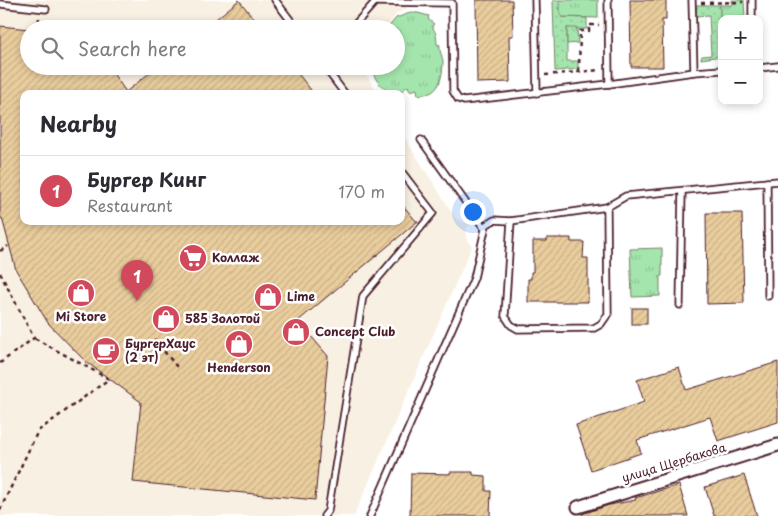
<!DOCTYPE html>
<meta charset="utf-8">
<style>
body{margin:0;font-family:"Playpen Sans",sans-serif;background:#f2f2f3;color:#2b2b33}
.controls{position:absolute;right:15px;top:15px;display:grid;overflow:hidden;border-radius:10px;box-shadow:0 2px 8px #0003}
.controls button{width:45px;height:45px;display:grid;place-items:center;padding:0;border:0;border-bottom:1px solid #e1e1e2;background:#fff;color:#2b2b33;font:25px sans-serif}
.you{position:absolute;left:472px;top:211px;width:18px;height:18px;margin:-12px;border:4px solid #fff;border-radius:50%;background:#1a73e8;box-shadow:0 0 0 8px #1a73e833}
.badge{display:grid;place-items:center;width:32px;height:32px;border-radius:50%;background:#d1495b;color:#fff;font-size:16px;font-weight:700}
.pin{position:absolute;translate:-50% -41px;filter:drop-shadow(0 1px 2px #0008)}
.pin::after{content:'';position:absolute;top:26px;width:18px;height:15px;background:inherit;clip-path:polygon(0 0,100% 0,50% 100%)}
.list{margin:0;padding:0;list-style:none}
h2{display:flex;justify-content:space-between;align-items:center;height:65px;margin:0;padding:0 20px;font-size:21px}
h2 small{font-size:16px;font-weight:400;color:#7c7c81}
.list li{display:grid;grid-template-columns:32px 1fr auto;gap:15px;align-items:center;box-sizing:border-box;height:70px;padding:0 20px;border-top:1px solid #e1e1e2}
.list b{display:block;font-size:19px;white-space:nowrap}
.list p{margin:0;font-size:16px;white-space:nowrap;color:#7c7c81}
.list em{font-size:16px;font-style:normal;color:#7c7c81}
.icon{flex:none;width:28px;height:28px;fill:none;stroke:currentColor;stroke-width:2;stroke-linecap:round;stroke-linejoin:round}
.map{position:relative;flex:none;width:778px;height:516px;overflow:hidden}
.search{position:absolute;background:#fff;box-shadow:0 2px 8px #0003;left:20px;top:20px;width:385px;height:55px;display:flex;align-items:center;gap:12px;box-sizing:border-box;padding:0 18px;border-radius:28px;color:#7c7c81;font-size:19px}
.panel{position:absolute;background:#fff;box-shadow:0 2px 8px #0003;left:20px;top:90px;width:385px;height:135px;border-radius:10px}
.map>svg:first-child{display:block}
.built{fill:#f8f0e2}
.grass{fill:url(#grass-dots);stroke:#77826c}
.park{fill:url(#park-tufts);stroke:#77826c}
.building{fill:url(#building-hatch);stroke:#4a1f2b}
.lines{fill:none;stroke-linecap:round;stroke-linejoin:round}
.lane-casing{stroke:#4a1f2b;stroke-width:9}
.street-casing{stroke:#4a1f2b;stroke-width:15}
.path{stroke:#4a1f2b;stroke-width:2.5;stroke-dasharray:4 4;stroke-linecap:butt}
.lane{stroke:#fff;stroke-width:5.5}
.street{stroke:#fff;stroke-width:11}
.labels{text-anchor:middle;stroke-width:5;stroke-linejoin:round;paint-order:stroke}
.poi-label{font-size:12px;font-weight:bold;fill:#4a1f2b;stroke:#fff;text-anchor:start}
.street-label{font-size:12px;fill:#4a1f2b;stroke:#fff}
</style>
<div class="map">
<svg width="778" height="516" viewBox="0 0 778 516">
<defs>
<pattern id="grass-dots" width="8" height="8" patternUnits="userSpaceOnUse" patternTransform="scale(1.25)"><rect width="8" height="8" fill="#a4e5ad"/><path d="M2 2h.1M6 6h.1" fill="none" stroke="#8fc495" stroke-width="1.8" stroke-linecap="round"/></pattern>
<pattern id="park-tufts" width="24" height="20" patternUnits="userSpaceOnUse" patternTransform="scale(1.25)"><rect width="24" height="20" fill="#a4e5ad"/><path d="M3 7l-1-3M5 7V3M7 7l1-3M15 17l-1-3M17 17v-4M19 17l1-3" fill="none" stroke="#8fc495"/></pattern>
<pattern id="building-hatch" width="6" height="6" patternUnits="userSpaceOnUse" patternTransform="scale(1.25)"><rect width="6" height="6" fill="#e9cd9d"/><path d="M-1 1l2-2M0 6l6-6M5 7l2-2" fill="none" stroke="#c9b087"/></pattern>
</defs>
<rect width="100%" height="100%" fill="#fff"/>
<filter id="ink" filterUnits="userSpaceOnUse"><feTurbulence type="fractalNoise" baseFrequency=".02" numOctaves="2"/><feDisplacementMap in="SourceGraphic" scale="10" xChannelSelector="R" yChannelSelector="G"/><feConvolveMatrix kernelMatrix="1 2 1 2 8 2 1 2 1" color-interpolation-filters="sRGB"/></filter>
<g filter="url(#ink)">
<!-- built -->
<path class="built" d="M 0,0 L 405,0 L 407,9 L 397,13 L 385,29 L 29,29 L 29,66 L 363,66 L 362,68 L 378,94 L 24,94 L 24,221 L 401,221 L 401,132 L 456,219 L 470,225 L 466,228 L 468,242 L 472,246 L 354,516 L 0,516 Z"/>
<!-- grass -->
<g class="grass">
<path d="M 553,0 L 560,0 L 560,12 L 562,17 L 587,18 L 587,29 L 567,29 L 567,61 L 578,61 L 578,69 L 555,71 Z"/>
<path d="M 696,5 L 720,5 L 722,56 L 701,59 L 702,56 L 711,55 L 709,15 L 696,16 Z"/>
</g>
<!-- park -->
<g class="park">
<path d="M 560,0 L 598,0 L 598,18 L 562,17 L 560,12 Z"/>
<path d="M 732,0 L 744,0 L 745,19 L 722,19 L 722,50 L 720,50 L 720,5 L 732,5 Z"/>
<path d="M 410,13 L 418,13 L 429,16 L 428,19 L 434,24 L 432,26 L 436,34 L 437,44 L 440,45 C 439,51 442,55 443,61 C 443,71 441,89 430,93 C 426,94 421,94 418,95 L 417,89 L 410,91 L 408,86 L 398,94 L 387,94 L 387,91 C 380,85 371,76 373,66 L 396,66 L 396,29 L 387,29 L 396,18 Z"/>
<path d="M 567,28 L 577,28 L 578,43 L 567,44 Z"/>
<path d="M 662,248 L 662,276 L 660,276 L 660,296 L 632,297 L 630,249 Z"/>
</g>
<!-- building -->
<g class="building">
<path d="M 239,0 L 262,29 L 204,29 Z"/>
<path d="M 476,0 L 512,0 L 513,36 L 509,36 L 510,82 L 477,83 Z"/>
<path d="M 630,0 L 666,0 L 666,20 L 662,20 L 663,67 L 631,67 Z"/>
<path d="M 0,26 L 29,29 L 29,66 L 108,66 L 126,92 L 158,66 L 292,66 L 314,94 L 24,94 L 24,221 L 401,221 L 401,203 L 416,221 L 418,221 L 298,321 L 328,356 L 315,500 L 133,482 L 141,402 L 85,361 L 48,323 L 16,270 L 2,218 L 0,218 Z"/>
<path d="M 706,213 L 742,213 L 744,303 L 707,304 Z"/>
<path d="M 547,238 L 571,238 L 571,242 L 584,242 L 583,258 L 588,258 L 588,302 L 528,302 L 528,279 L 531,279 L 531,272 L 533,272 L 533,241 L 547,241 Z"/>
<rect x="632" y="308" width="15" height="16"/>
<path d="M 778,362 L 778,422 L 718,441 L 710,417 L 637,440 L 641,453 L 591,470 L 576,425 L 644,402 L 637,380 L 679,367 L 686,390 Z"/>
<path d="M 450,472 L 473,472 L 473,475 L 486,476 L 486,491 L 491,491 L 490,516 L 410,516 L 411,473 L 450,474 Z"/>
<path d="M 744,475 L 757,516 L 714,516 L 705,487 Z"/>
<path d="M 679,485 L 688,516 L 582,516 L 582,514 L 609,505 L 636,500 L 635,498 Z"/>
</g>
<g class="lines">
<defs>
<g id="lane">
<path d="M 275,0 L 297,29"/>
<path d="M 535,0 L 537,93"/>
<path d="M 608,0 L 609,84"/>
<path d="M 692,0 L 694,72"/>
<path d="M 752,0 L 752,19"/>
<path d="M 375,2 L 452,3 L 453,91 L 458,99 L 464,101 L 609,84 L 694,72 L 722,70"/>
<path d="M 0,4 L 46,9"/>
<path d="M 351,29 L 375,2 L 374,0"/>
<path d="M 324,66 L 345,94"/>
<path d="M 759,68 L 778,66"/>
<path d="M 421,140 L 484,228"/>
<path d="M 767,182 L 768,296"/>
<path d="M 511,221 L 505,316 L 511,325 L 518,329 L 594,328 L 601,324 L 608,314 L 607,207"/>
<path d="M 680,305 L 682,191"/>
<path d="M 324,516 L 328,511 L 363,296 L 433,213 L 401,171"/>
<path d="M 370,516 L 474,278 L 486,225 L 494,220 L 511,221 L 607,207 L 626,196 L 778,181"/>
</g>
<path id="street" d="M 578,507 L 778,445"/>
</defs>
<!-- lane casing -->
<use href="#lane" class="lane-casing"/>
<!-- street casing -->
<use href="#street" class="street-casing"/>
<!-- path -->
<g class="path">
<path d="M 701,3 L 743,2"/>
<path d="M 38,29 L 39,18"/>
<path d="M 579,71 L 580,31 L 589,31 L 589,25 L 599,25"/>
<path d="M 545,75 L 600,70"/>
<path d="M 0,251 L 8,246"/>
<path d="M 0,273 L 34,338 L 0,363"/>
<path d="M 154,339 L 177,367"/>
<path d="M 0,510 L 38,431 L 109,379 L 34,338"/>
</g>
<!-- lane -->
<use href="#lane" class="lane"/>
<!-- street -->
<use href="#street" class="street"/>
</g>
</g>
<!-- icons -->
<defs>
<symbol id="supermarket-disc" viewBox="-11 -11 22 22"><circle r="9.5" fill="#d1495b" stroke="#fff"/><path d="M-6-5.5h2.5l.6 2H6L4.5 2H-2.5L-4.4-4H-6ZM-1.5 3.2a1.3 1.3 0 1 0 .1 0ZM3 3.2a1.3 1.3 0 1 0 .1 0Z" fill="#fff"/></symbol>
<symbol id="shop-disc" viewBox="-11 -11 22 22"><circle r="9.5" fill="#d1495b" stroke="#fff"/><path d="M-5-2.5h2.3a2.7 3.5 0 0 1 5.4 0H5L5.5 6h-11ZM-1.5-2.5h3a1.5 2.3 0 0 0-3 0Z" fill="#fff"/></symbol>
<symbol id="cafe-disc" viewBox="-11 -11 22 22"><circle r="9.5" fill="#d1495b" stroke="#fff"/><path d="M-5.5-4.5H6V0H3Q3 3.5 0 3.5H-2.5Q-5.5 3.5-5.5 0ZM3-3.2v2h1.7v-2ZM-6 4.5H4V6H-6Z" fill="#fff"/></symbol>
</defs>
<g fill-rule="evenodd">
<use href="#supermarket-disc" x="177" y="242" width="32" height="32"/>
<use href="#shop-disc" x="65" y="277" width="32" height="32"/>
<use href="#shop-disc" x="252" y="281" width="32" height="32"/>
<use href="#shop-disc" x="150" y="303" width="32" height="32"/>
<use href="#shop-disc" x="280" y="316" width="32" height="32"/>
<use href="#shop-disc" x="223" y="328" width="32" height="32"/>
<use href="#cafe-disc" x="90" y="335" width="32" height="32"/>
</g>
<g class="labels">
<!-- poi labels -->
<g class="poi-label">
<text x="212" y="262">Коллаж</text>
<text x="287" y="301">Lime</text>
<text x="81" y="321" text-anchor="middle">Mi Store</text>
<text x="185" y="323">585 Золотой</text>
<text x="315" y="336">Concept Club</text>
<text x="125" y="348">БургерХаус<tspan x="125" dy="14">(2 эт)</tspan></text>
<text x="239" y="372" text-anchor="middle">Henderson</text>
</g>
<!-- street labels -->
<g class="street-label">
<text transform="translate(674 463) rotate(-17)" y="4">улица Щербакова</text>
</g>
</g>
</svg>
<div class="controls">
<button>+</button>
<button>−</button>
</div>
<div class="you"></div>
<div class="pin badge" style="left:137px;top:301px">1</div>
<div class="search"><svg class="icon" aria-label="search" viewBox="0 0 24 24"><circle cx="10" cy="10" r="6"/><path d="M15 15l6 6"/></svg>Search here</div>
<section class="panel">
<h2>Nearby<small></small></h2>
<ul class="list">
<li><span class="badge">1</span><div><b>Бургер Кинг</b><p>Restaurant</p></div><em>170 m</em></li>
</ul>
</section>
</div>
